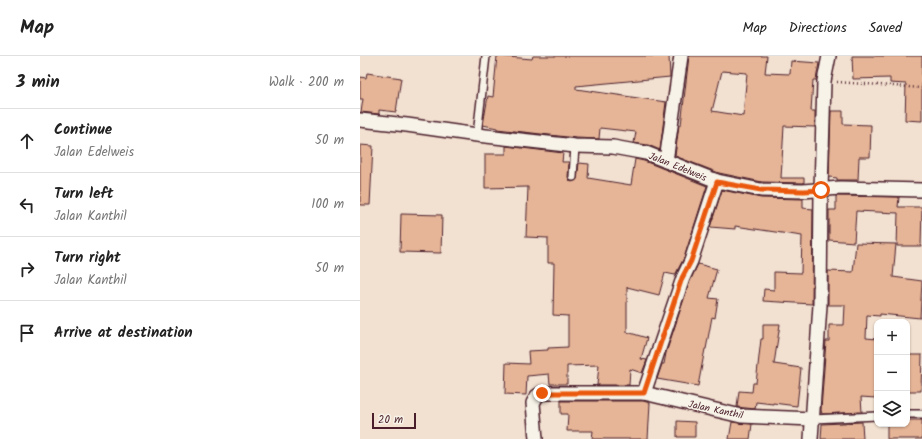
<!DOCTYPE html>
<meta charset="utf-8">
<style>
body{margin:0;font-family:Kalam,sans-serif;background:#f6f6f6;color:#222}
.controls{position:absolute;right:12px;bottom:12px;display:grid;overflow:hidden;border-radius:8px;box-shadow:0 1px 3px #0004}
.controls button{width:36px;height:36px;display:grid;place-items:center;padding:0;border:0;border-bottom:1px solid #e0e0e0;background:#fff;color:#222;font:20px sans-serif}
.scale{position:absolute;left:12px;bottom:10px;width:44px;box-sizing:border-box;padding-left:4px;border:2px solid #4a1f2b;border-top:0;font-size:11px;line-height:14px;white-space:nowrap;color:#4a1f2b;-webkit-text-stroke:3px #f7f3e8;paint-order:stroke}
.stop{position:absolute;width:12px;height:12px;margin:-9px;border:3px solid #ea580c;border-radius:50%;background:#fff}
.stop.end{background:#ea580c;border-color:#fff;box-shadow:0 1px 4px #0008}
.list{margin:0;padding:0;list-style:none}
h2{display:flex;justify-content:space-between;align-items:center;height:52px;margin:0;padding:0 16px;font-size:17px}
h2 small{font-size:13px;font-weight:400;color:#767676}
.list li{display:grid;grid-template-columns:26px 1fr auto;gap:12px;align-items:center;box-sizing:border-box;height:64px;padding:0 16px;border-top:1px solid #e0e0e0}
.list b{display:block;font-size:15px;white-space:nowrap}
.list p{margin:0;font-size:13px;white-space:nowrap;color:#767676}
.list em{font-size:13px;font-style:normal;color:#767676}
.icon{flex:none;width:22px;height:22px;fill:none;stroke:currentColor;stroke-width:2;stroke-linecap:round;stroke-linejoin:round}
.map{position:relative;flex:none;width:562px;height:383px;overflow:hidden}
header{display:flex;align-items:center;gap:24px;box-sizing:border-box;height:56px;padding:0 20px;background:#fff;border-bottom:1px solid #e0e0e0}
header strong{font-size:19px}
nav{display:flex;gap:22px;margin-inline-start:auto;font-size:14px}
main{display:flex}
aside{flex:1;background:#fff}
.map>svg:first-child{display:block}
.building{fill:#e6b597;stroke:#4a1f2b;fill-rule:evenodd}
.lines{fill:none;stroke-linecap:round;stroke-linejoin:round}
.lane-casing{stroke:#4a1f2b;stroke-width:10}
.street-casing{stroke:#4a1f2b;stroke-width:16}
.path{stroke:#4a1f2b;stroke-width:2.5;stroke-dasharray:1 3;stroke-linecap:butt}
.lane{stroke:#f7f3e8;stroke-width:7}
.street{stroke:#f7f3e8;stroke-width:13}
.route{stroke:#ea580c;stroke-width:5}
.labels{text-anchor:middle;stroke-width:3;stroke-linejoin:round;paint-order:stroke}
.street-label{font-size:10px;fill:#4a1f2b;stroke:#f7f3e8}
</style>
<header>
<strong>Map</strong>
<nav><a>Map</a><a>Directions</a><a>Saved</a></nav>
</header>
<main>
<aside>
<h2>3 min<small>Walk · 200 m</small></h2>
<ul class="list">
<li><svg class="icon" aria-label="ahead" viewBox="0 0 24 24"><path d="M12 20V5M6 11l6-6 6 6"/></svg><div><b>Continue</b><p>Jalan Edelweis</p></div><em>50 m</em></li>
<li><svg class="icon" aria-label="left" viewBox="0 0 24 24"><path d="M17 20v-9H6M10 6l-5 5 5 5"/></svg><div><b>Turn left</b><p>Jalan Kanthil</p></div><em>100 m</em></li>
<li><svg class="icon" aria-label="right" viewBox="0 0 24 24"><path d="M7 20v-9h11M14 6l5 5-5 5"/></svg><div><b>Turn right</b><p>Jalan Kanthil</p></div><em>50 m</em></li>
<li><svg class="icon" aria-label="arrive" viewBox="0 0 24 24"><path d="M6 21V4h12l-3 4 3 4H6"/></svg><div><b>Arrive at destination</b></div></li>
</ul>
</aside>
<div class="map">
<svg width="562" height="383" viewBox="0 0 562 383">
<rect width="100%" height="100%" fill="#f2e0d0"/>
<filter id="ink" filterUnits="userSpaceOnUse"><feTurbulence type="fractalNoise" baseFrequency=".025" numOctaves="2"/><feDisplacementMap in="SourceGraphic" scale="8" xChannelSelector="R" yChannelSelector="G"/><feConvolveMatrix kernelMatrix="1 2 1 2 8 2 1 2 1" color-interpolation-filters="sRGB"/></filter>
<g filter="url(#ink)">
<!-- building -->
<g class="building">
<path d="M 137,0 L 172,3 L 173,0 L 309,0 L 310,21 L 216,30 L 216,33 L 306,46 L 300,94 L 288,89 L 274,87 L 276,76 L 240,72 L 239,83 L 216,82 L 137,73 L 137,72 L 123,69 L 128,40 L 133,41 Z"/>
<path d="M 329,0 L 407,0 L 405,17 L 430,18 L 431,5 L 459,7 L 456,24 L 453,24 L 451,55 L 455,55 L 455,71 L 424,70 L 421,122 L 444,122 L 444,127 L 402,126 L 359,117 L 315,100 L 319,69 L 321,69 ZM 362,15 L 387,17 L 383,60 L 352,55 Z"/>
<path d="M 492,0 L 562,0 L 562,65 L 545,64 L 546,28 L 530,27 L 530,22 L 493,23 Z"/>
<path d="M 7,17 L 41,22 L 36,56 L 19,54 L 19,58 L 1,56 L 3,43 L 0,43 L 0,21 L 6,22 Z"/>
<path d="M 471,55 L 483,55 L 483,68 L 511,69 L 510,101 L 499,101 L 498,124 L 477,124 L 477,122 L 469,121 Z"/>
<path d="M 0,89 L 13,90 L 10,149 L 0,149 Z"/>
<path d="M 146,90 L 203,97 L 202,106 L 209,106 L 208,121 L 210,125 L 212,126 L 217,123 L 219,107 L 229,108 L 228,122 L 271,129 L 275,103 L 284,105 L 347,130 L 324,202 L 315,219 L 305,217 L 299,239 L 267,231 L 267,276 L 287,282 L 281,303 L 287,304 L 282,317 L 270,313 L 269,329 L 237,329 L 239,309 L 207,310 L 207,328 L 190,328 L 189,318 L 167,320 L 166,339 L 145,338 L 146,307 L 169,308 L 168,295 L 188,294 L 188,292 L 208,291 L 208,260 L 193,259 L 194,207 L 188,207 L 188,182 L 166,181 L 168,131 L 125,132 L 125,98 L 146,98 Z"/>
<path d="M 362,134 L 401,142 L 443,143 L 443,152 L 453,153 L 452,248 L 403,245 L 404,233 L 414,234 L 414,216 L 441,217 L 442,180 L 375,170 L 375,173 L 350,171 Z"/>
<path d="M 476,140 L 539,141 L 538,151 L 562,151 L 561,190 L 537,190 L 538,157 L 496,155 L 494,186 L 469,184 L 469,154 L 476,154 Z"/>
<path d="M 41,158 L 82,159 L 81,197 L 40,196 Z"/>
<path d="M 496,187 L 536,188 L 533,221 L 562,225 L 560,262 L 520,258 L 520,260 L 507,259 L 506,282 L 517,283 L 516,342 L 501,341 L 502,356 L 462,358 L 461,354 L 466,285 L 469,285 L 469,269 L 484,269 L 485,249 L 468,249 L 468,215 L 493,216 Z"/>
<path d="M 338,208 L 357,213 L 349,242 L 358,243 L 355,262 L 352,261 L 346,293 L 345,293 L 338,330 L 297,323 L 302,308 L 304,308 L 306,297 L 330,225 Z"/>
<path d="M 403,268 L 420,268 L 414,308 L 441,312 L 437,350 L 413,347 L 413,348 L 396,346 L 395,353 L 377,351 L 379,335 L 392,336 L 393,327 L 396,327 L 401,283 L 403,283 Z"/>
<path d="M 547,299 L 562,299 L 561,335 L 547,335 Z"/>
<path d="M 201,345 L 283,345 L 290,347 L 288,383 L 232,383 L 233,375 L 207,375 L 208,358 L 201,358 Z"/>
<path d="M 547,364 L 562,364 L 562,383 L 527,383 L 527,368 L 547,368 Z"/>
<path d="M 317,365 L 335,366 L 335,381 L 317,381 Z"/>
<path d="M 372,366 L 392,368 L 390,383 L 369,383 Z"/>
<path d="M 502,366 L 503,383 L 461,383 L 462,368 Z"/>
</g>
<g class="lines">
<defs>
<g id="lane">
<path d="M 117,79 L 126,0"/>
<path d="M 213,121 L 215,90"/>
<path d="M 547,358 L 562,358"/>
<path d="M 453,363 L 517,360"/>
</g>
<g id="street">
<path d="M 0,64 L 47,69 L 117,79 L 215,90 L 253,91 L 286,97 L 357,125 L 401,134 L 443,135 L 480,132 L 562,134"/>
<path d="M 306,105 L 321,0"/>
<path d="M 284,337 L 323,222 L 331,205 L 357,125"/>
<path d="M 176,383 L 173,347 L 177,340 L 182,337 L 284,337 L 381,360 L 453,363"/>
<path d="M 451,383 L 460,249 L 461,134 L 464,25 L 469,0"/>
</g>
</defs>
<!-- lane casing -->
<use href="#lane" class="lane-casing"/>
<!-- street casing -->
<use href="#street" class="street-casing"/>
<!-- path -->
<path class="path" d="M 477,26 L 562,32"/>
<!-- lane -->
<use href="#lane" class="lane"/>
<!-- street -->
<use href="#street" class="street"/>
</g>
</g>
<g class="lines" filter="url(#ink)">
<!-- route -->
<path class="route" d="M 182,337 L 284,337 L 322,222 L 331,205 L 357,126 L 401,134 L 444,135 L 461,134"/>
</g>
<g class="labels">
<!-- street labels -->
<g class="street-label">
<text transform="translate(318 110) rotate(22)" y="4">Jalan Edelweis</text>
<text transform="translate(356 353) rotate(12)" y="4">Jalan Kanthil</text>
</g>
</g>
</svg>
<div class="controls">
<button>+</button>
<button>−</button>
<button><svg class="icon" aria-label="layers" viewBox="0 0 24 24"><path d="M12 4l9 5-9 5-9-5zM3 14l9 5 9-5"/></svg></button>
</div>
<div class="scale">20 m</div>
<div class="stop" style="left:461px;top:134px"></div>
<div class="stop end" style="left:182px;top:337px"></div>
</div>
</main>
